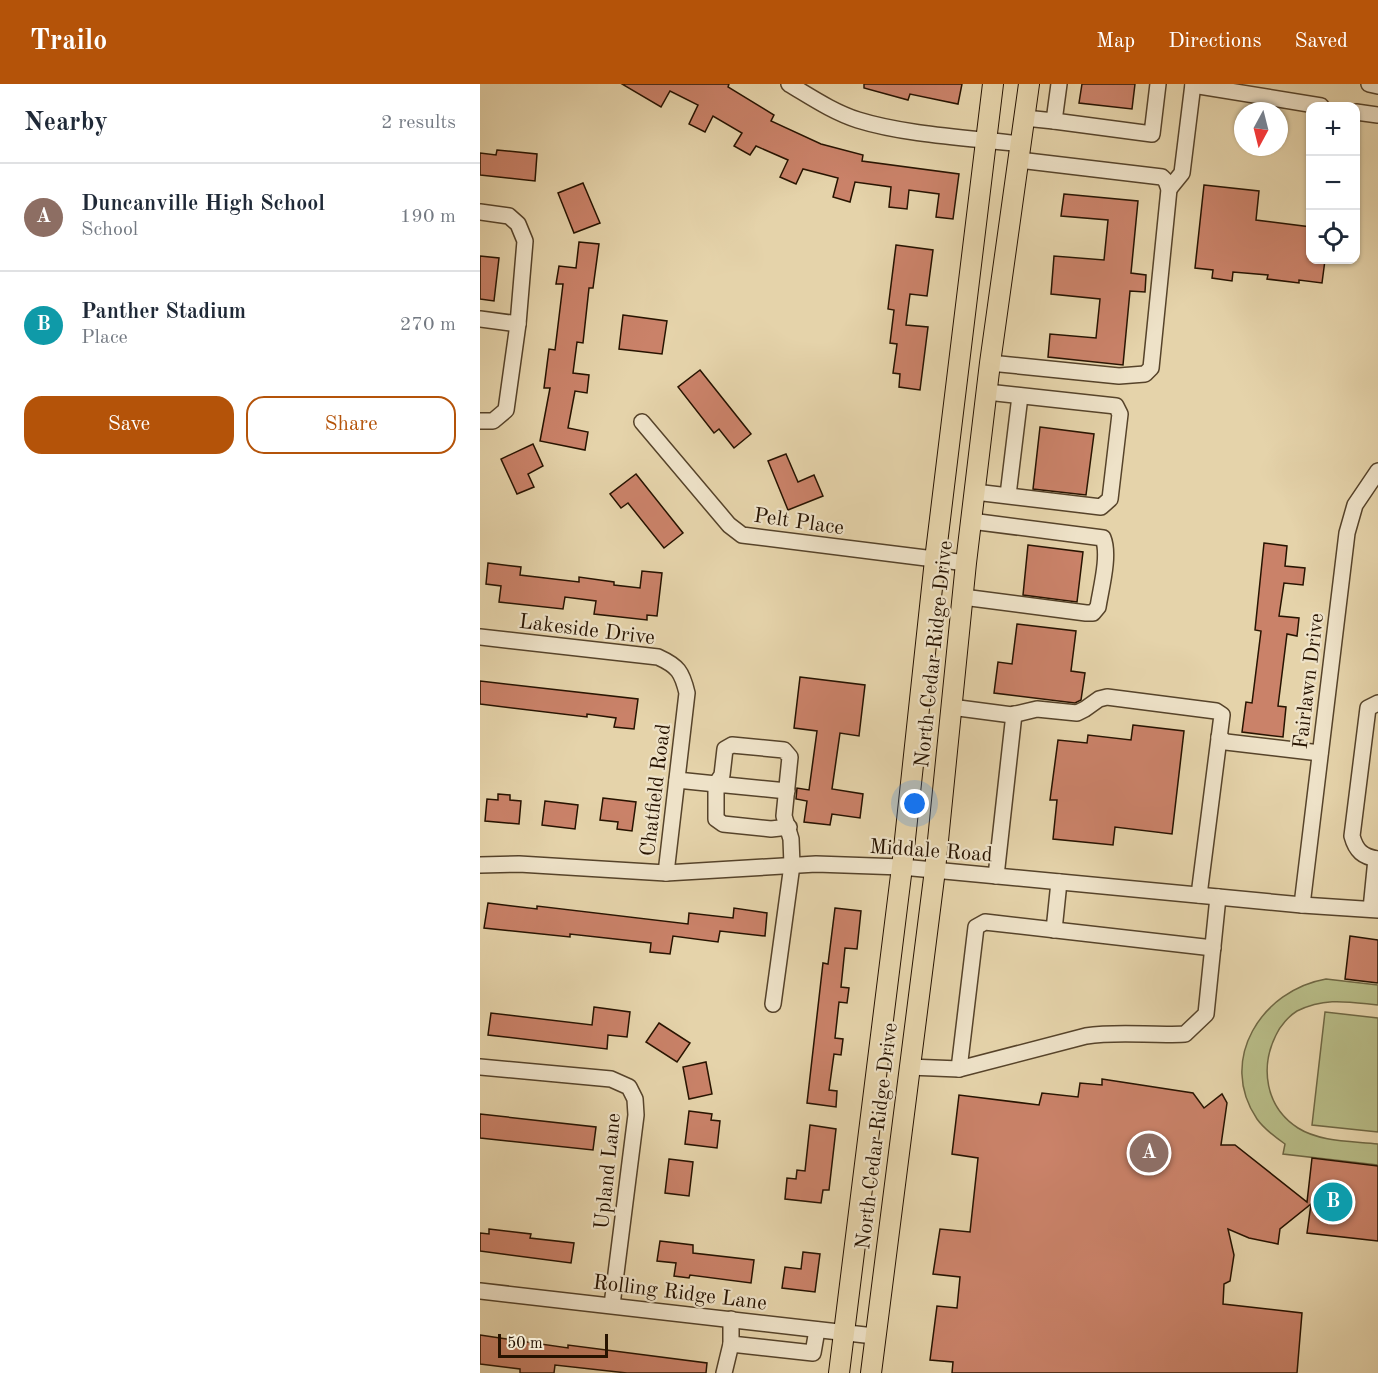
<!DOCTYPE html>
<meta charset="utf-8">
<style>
body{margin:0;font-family:"Old Standard TT",serif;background:#f2f2f3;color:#1f2937}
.controls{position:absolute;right:18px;top:18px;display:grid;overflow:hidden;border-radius:12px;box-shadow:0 2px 4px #0004}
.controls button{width:54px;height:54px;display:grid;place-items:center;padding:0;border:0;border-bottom:2px solid #e0e1e3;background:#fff;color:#1f2937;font:30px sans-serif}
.compass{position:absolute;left:754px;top:18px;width:54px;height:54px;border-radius:50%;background:#fff;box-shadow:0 2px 4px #0004;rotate:187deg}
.scale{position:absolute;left:18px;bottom:15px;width:110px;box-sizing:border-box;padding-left:6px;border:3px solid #271300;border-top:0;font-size:16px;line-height:21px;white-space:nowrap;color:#271300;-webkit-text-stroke:4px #eee2c8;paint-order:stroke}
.you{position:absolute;left:435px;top:720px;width:21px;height:21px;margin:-15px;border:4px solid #fff;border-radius:50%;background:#1a73e8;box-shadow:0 0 0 9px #1a73e833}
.badge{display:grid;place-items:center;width:39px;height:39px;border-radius:50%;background:#b45309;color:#fff;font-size:20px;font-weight:700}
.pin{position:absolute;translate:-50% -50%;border:3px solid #fff;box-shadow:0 2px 6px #0006}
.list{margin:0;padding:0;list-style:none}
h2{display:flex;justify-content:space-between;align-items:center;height:78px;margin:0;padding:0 24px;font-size:26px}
h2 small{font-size:20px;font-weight:400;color:#747a83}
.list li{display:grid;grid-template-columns:39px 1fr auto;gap:18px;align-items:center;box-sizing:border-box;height:108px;padding:0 24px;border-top:2px solid #e0e1e3}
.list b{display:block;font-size:22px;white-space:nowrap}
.list p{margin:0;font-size:20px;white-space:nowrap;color:#747a83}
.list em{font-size:20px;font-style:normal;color:#747a83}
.actions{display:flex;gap:12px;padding:18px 24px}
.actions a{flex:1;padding:14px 0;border:2px solid #b45309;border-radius:18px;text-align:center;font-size:21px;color:#b45309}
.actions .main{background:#b45309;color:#fff}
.icon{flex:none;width:33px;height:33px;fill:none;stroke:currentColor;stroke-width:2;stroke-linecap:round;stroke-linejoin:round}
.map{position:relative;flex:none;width:898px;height:1289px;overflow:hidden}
header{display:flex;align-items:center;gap:36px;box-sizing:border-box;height:84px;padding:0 30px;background:#b45309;color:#fff}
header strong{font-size:28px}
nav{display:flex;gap:33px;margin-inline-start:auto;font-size:21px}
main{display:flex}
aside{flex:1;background:#fff}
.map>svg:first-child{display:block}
.green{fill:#b7bb86;stroke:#6f6743;stroke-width:1.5}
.building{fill:#ca8269;stroke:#271300;stroke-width:1.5}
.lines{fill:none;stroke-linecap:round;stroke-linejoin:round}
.minor-casing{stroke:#56432a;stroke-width:18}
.major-casing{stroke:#271300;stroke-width:22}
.minor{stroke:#eee2c8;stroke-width:15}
.major{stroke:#e5d3aa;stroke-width:20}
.labels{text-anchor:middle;stroke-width:4.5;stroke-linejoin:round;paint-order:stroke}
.street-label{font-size:21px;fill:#271300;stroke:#eee2c8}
</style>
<header>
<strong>Trailo</strong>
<nav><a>Map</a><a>Directions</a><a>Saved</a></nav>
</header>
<main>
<aside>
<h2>Nearby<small>2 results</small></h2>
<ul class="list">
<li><span class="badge" style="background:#8d6e63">A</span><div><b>Duncanville High School</b><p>School</p></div><em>190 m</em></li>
<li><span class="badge" style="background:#0f9aa8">B</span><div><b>Panther Stadium</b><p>Place</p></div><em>270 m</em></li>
</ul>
<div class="actions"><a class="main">Save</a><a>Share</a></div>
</aside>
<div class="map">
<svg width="898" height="1289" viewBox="0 0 898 1289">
<rect width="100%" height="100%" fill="#e5d3aa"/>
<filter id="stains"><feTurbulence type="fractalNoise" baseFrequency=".00333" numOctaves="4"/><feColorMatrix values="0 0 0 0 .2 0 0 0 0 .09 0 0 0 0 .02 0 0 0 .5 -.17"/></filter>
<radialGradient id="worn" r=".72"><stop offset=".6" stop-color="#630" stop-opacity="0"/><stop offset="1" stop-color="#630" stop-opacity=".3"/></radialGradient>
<!-- green -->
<g class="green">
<path d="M 846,895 L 898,901 L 898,921 C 868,918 846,913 817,927 C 809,932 800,942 796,951 C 780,983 785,1023 818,1044 C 840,1058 872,1057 898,1060 L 898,1081 L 803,1070 L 805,1060 C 795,1053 784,1045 777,1035 C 737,976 782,906 846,895 Z"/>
<path d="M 845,928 L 898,934 L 898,1048 L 832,1041 Z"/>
</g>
<!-- building -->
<g class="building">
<path d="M 142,0 L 249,0 L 248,3 L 294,31 L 291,37 L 341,60 L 383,71 L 382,77 L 479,90 L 473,135 L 456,133 L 459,110 L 429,106 L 427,125 L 409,123 L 411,103 L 375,98 L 370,118 L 353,113 L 358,94 L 323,85 L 316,100 L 300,93 L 308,76 L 276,62 L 270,71 L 254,62 L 262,49 L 233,32 L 225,48 L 209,40 L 218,21 L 190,7 L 181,23 Z"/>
<path d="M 384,0 L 482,0 L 478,20 L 430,10 L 428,16 L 384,4 Z"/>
<path d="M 602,0 L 655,0 L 652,25 L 599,19 Z"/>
<path d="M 17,66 L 57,70 L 55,97 L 0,91 L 0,69 L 16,71 Z"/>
<path d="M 103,99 L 120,139 L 94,149 L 78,109 Z"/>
<path d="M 724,101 L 779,107 L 776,136 L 831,143 L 831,176 L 845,176 L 842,199 L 819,196 L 819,199 L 787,195 L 788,191 L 753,188 L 752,197 L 732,194 L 733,186 L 715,184 Z"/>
<path d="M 584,110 L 658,117 L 651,189 L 666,191 L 665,208 L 650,207 L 643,281 L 568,273 L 570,250 L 616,254 L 620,215 L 571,210 L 574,172 L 624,176 L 628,136 L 581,132 Z"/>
<path d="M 99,158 L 119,160 L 113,204 L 109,204 L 103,259 L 97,258 L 93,289 L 109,291 L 107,309 L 95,307 L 88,344 L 108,348 L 105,366 L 60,357 L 70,304 L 64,304 L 69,265 L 75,266 L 83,200 L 76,200 L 79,182 L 96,184 Z"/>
<path d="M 416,161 L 453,166 L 447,212 L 430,210 L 426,241 L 448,243 L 440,306 L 419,303 L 420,290 L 413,289 L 417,260 L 410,259 L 414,226 L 408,225 Z"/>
<path d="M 0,172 L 19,174 L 14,217 L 0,215 Z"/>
<path d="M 143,231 L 187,237 L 182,270 L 139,265 Z"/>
<path d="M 220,286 L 271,350 L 254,364 L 239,345 L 234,349 L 198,303 Z"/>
<path d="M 560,343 L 614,350 L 606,411 L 553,405 Z"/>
<path d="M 53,360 L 63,382 L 48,390 L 54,403 L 37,410 L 21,375 Z"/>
<path d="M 306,370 L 318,398 L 334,391 L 343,412 L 308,426 L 288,377 Z"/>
<path d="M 156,390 L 203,449 L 184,464 L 148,419 L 141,424 L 130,410 Z"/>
<path d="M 784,459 L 807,462 L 805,482 L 825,484 L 823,501 L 804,499 L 799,532 L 819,534 L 817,552 L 807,550 L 798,622 L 806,623 L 803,653 L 762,648 L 766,618 L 772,619 L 781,547 L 775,546 Z"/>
<path d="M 548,461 L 603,468 L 597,518 L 543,511 Z"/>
<path d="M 8,479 L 41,483 L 40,491 L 99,498 L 99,493 L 134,498 L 134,501 L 160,504 L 162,487 L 182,489 L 177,532 L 167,531 L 167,536 L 114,530 L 116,517 L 85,513 L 83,525 L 19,518 L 21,502 L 6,500 Z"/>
<path d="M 537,540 L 596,547 L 591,587 L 605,589 L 601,616 L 595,619 L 514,609 L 518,578 L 532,580 Z"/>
<path d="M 320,593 L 385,601 L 379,652 L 360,649 L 352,705 L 383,710 L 380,734 L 352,730 L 350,741 L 324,738 L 327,717 L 316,715 L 317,704 L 329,706 L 337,647 L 314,644 Z"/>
<path d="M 0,597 L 158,615 L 154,645 L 134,643 L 136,634 L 107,630 L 107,633 L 0,620 Z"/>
<path d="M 653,641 L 704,647 L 692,750 L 635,743 L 633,761 L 573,755 L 577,716 L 570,716 L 578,656 L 607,659 L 608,651 L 651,656 Z"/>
<path d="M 18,710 L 30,711 L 30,716 L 41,717 L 39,740 L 5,737 L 7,715 L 18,716 Z"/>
<path d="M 123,714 L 156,718 L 152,747 L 137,745 L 138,738 L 120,736 Z"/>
<path d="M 65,717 L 98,721 L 95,745 L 62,741 Z"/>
<path d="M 8,819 L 57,825 L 57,822 L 208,840 L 209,829 L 253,834 L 254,824 L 287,829 L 285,852 L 240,847 L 238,858 L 193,852 L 190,870 L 170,868 L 171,859 L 90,850 L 90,853 L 4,844 Z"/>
<path d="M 355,824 L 381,827 L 377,865 L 365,864 L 361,903 L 369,904 L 367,919 L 359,918 L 355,954 L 363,955 L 361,971 L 354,970 L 349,1006 L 357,1007 L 356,1023 L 327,1019 L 343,879 L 348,880 Z"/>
<path d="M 870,852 L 898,856 L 898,899 L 865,895 Z"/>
<path d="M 114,923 L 150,928 L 147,953 L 128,951 L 127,965 L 8,951 L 11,929 L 112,941 Z"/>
<path d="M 179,939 L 210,959 L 197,978 L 166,958 Z"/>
<path d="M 226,978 L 232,1010 L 209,1015 L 203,983 Z"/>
<path d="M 622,995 L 713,1009 L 724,1024 L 742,1010 L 747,1019 L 741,1061 L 755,1061 L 827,1118 L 832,1074 L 898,1082 L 898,1157 L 827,1149 L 831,1120 L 800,1145 L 798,1160 L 769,1154 L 748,1145 L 754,1171 L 750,1197 L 744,1200 L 743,1220 L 822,1229 L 817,1289 L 472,1289 L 473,1278 L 450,1276 L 457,1222 L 477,1224 L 480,1193 L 453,1190 L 460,1145 L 490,1148 L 498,1074 L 472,1070 L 479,1011 L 559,1021 L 562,1009 L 598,1013 L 600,999 L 622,1001 Z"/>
<path d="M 209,1027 L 232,1030 L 231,1036 L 240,1037 L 237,1064 L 205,1060 Z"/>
<path d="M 0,1030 L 116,1043 L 113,1066 L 0,1054 Z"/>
<path d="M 330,1041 L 356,1045 L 349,1106 L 343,1106 L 341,1119 L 305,1115 L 307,1094 L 316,1095 L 317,1086 L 325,1087 Z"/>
<path d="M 189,1075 L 213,1078 L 209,1112 L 185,1109 Z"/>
<path d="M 9,1145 L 51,1150 L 50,1154 L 94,1159 L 91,1179 L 0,1167 L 0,1149 L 9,1150 Z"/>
<path d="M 180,1157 L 213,1161 L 213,1169 L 274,1176 L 271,1199 L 210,1191 L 209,1194 L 194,1192 L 196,1179 L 177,1177 Z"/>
<path d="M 323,1168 L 340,1170 L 335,1208 L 302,1204 L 305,1183 L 321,1185 Z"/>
<path d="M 0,1251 L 88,1264 L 88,1261 L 227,1279 L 226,1289 L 147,1289 L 75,1281 L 74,1289 L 40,1289 L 40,1285 L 0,1280 Z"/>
</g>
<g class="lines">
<defs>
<g id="minor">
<path d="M 309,0 C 331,13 353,28 378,36 C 426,51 491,54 541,60"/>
<path d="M 579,0 L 574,37 L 672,50 L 678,0"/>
<path d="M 889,0 L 898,2"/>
<path d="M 713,1 L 841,22"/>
<path d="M 876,28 L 898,31"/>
<path d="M 545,34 L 574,37"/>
<path d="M 689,105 L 702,89 L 713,0"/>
<path d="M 0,128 L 29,132 L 38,140 L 45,157 L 38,240 L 26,326 L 13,337 L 0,337"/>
<path d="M 0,235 L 38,240"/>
<path d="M 510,279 L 639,292 L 665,290 L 671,284 L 689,105 L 686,97 L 682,93 L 539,76"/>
<path d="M 162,338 L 249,441 L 262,451 L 486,479"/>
<path d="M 495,408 L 621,423 L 630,415 L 640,330 L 636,322 L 507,308"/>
<path d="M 528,411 L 540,312"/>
<path d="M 483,513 L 606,529 L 613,529 L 618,523 C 621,504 630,471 623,454 L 491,437"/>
<path d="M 0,553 L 178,573 C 198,582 202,588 207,609 L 186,789"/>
<path d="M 898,619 L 888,624 L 872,752 C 876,767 883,773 898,775"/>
<path d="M 471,623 L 532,631 L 557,625 L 597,629 L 605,625 L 619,615 L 627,613 L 736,627 L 742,631 L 719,811"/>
<path d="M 739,653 L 746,658 L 840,669"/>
<path d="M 197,696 L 236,700 L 242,691 L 245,665 L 252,661 L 304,666 L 310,673 L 304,732 L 311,755 L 312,781 L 293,920"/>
<path d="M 307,707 L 236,700 L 236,735 L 243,740 L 291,745 L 309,743"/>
<path d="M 0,781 L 39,780 L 186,789 L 336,780 L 422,783 L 822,821 L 898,826"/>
<path d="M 516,792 L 534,630"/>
<path d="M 822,821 L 867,449 L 875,421 L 898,387"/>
<path d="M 891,825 L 896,775"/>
<path d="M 574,846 L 579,798"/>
<path d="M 0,983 L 131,995 L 149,1003 L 155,1015 L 156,1031 L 132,1221"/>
<path d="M 429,983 L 479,985 L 606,952 C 639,947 672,952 705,950 L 726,930 L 738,813"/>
<path d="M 479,985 L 496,843 L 505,838 L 733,864"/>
<path d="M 0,1207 L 394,1252"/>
<path d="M 251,1235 L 251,1260 L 333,1269 L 337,1246"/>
<path d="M 244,1289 L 251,1260"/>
</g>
<g id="major">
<path d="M 359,1289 L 422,783 L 455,476 L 513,0"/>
<path d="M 391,1289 L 455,786 L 486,479 L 510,279 L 549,0"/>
</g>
</defs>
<!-- minor casing -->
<use href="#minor" class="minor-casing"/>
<!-- major casing -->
<use href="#major" class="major-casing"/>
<!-- minor -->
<use href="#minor" class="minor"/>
<!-- major -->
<use href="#major" class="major"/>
</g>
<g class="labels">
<!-- street labels -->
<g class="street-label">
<text transform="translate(319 437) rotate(8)" y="7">Pelt Place</text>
<text transform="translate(107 545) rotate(7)" y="7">Lakeside Drive</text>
<text transform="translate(453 570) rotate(-84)" y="7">North Cedar Ridge Drive</text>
<text transform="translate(828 597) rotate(-83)" y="7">Fairlawn Drive</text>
<text transform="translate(175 706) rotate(-83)" y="7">Chatfield Road</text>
<text transform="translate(451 766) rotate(4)" y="7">Middale Road</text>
<text transform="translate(396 1052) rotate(-83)" y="7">North Cedar Ridge Drive</text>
<text transform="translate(127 1087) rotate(-84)" y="7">Upland Lane</text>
<text transform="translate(200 1208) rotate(7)" y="7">Rolling Ridge Lane</text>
</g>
</g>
<rect width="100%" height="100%" filter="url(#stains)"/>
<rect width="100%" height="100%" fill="url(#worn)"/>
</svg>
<div class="controls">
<button>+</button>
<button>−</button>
<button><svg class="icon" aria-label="locate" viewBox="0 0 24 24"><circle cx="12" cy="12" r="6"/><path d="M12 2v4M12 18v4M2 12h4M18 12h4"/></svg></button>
</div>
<svg class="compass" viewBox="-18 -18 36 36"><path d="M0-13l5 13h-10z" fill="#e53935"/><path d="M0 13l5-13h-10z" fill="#747a83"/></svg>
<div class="scale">50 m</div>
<div class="you"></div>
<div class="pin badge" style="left:669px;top:1069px;background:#8d6e63">A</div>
<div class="pin badge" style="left:853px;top:1118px;background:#0f9aa8">B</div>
</div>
</main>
